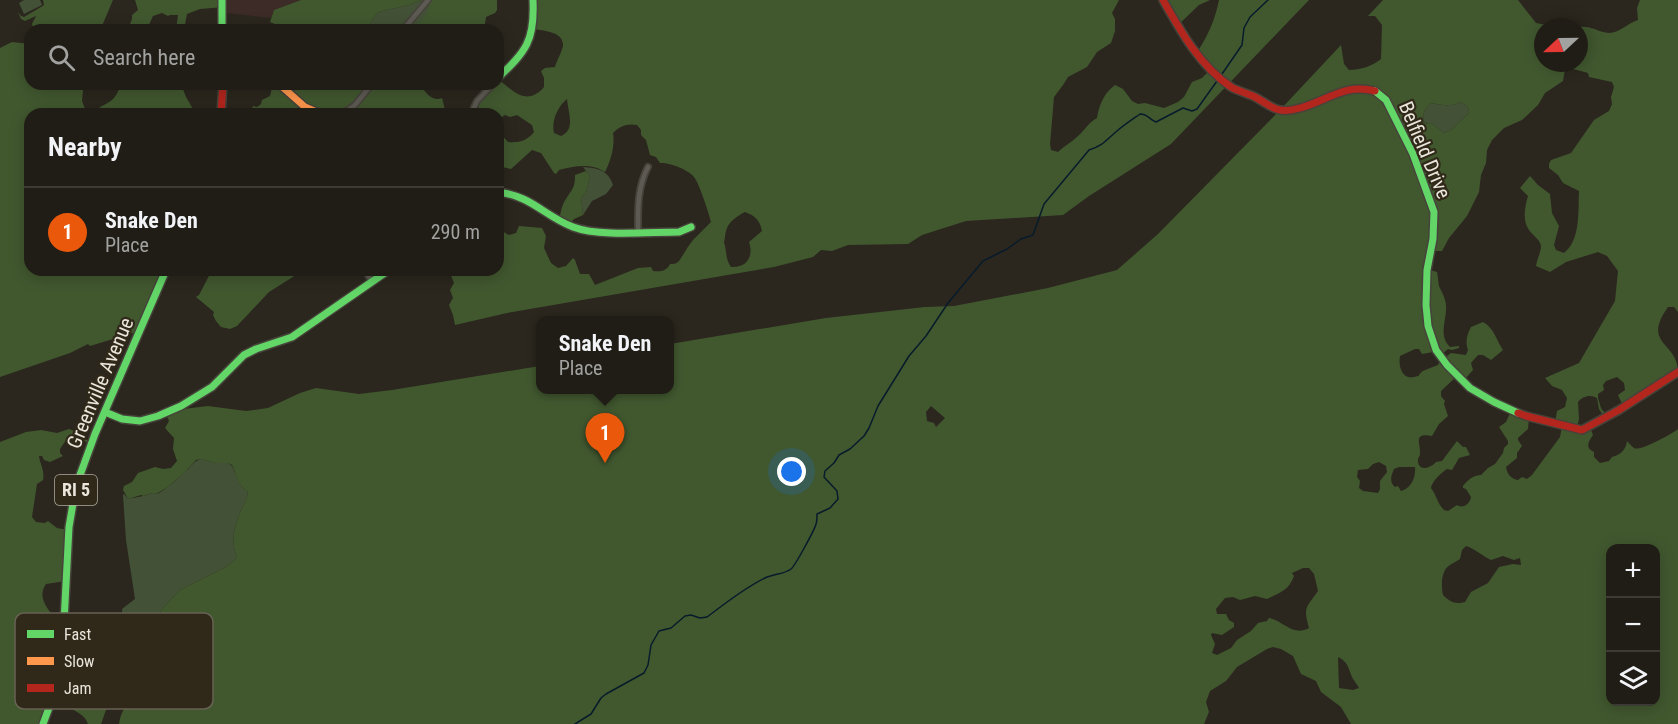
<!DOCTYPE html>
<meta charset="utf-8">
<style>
body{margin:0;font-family:"Roboto Condensed",sans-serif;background:#28261f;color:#f1f3f6}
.controls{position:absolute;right:18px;bottom:18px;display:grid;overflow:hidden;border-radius:12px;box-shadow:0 3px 15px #0003}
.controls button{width:54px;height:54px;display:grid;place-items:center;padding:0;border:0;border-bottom:2px solid #3d3b35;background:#201d16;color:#f1f3f6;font:30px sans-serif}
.compass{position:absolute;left:1534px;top:18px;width:54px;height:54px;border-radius:50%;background:#201d16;box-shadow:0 3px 15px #0003;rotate:248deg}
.you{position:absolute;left:792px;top:472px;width:21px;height:21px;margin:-15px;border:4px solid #fff;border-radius:50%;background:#1a73e8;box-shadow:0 0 0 9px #1a73e833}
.badge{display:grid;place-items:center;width:39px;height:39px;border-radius:50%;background:#ea580c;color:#fff;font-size:20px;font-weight:700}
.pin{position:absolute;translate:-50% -50px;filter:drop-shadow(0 2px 3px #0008)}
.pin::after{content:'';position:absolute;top:32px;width:21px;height:18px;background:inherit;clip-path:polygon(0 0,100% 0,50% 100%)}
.popup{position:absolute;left:536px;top:316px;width:138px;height:78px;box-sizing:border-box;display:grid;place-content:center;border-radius:12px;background:#201d16;filter:drop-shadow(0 2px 4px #0005);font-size:20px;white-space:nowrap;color:#a2a2a1}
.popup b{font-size:22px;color:#f1f3f6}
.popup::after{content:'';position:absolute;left:50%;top:100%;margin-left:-12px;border:12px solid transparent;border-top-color:#201d16}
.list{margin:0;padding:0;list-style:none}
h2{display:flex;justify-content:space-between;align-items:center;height:78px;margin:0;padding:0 24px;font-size:26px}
h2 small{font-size:20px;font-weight:400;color:#a2a2a1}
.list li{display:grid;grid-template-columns:39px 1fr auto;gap:18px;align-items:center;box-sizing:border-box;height:90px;padding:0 24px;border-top:2px solid #3d3b35}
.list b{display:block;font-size:22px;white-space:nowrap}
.list p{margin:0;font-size:20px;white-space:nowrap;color:#a2a2a1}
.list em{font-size:20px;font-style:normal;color:#a2a2a1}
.icon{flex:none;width:33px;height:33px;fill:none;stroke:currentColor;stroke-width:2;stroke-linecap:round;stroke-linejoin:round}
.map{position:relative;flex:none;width:1678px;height:724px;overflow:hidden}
.search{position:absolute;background:#201d16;box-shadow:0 3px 15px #0003;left:24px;top:24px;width:480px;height:66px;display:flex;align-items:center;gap:15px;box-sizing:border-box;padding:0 21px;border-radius:18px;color:#a2a2a1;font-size:22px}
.panel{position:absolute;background:#201d16;box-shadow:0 3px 15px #0003;left:24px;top:108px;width:480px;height:168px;border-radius:18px}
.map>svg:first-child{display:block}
.commercial{fill:#3c2b27}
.green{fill:#435237}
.forest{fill:#41582f;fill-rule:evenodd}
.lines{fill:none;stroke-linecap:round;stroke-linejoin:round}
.stream{stroke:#081b2b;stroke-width:1.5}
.street-casing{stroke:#46433b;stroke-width:8}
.fast-casing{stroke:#46433b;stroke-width:10}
.slow-casing{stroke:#46433b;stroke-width:10}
.jam-casing{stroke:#46433b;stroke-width:10}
.street{stroke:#5d5a53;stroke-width:4.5}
.fast{stroke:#63d668;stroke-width:7}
.slow{stroke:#ff974d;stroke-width:7}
.jam{stroke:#b3261e;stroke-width:7}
.labels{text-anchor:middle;stroke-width:4.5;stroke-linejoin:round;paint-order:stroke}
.shield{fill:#302919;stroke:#b2ada2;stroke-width:1.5}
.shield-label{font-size:18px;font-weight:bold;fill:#eae6dc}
.street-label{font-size:20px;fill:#eae6dc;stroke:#302919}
.key{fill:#302919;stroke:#686254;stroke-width:1.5}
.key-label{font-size:16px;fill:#eae6dc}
</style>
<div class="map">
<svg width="1678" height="724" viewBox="0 0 1678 724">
<rect width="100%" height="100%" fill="#2b271e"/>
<!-- commercial -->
<path class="commercial" d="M 225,0 L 301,0 L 274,10 L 271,18 L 225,13 Z"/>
<!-- green -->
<g class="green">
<path d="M 24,0 L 40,0 L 42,5 L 24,14 L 19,3 Z"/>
<path d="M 421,0 L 428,0 L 430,4 C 430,7 430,10 428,13 C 419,33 386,30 369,30 L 371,22 L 378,12 L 409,5 Z"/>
<path d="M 1461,102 L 1468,107 L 1469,113 L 1451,130 L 1444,133 L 1431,123 L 1428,124 L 1423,121 L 1424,111 L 1431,103 C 1439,105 1453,107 1461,102 Z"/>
<path d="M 583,167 C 598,168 608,170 613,185 L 606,194 L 592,201 L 583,215 L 581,198 L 586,193 L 590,176 Z"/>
<path d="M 201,459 L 215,463 L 228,463 L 232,466 C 238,477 236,483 248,492 C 247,501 242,507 239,515 C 233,533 231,540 237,558 L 226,567 L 180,590 L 164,607 L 144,634 L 129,641 C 117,634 123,622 122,609 L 135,599 L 126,540 L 123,495 L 124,494 L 128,499 C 136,497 146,496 152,493 L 157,494 C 167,489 176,480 185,472 C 191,467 193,461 201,459 Z"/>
</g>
<!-- forest -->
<g class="forest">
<path d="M 43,0 L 113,0 L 102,26 L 95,30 L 34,30 L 32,24 L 36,16 L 25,21 L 21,19 L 18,12 L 21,16 L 24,17 L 41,7 L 44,5 Z"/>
<path d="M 135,0 L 225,0 L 224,7 L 200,9 L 187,14 L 184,30 L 176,30 L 178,15 L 170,15 L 168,16 L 162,13 L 153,16 L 148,27 L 142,30 L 122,30 C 128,28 133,22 132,15 L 138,10 Z"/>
<path d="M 301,0 L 421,0 L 409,5 L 378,12 L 371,22 L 369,30 L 289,30 L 270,22 L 274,10 Z"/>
<path d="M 428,0 L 497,0 L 497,10 L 495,13 L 486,17 L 484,30 L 403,30 C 419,23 426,22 430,4 Z"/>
<path d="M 533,0 L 1119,0 L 1112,13 L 1115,19 L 1115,31 L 1111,43 L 1097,52 L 1087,67 L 1068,77 L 1063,85 L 1054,97 L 1050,144 L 1051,150 L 1058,152 C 1064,146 1072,142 1078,136 C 1085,130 1089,122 1097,118 C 1099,105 1104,93 1115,85 L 1123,89 L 1132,101 L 1138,104 L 1145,103 L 1164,108 L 1178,102 L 1184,97 L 1192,82 L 1202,78 L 1210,70 L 1196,54 C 1208,36 1215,20 1219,0 L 1309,0 L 1171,144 L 1089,196 L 1063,215 L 966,221 L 922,235 L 908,244 L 848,245 L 832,251 L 821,250 L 813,257 L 774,267 L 507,313 L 455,325 L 453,315 L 449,305 L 453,298 L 450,290 L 454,283 L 450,273 L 447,270 L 498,270 L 498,229 L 509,235 L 516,233 L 519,226 L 542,228 L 546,236 L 544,248 L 551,263 L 558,268 L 566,266 L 573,258 L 575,260 L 580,274 L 589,274 L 595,285 L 638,268 L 651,267 L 653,271 C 660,272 667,271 670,264 C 674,264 676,264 679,261 C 684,254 688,246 693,240 C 699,234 705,228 711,222 C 709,213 699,183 694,177 C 689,170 669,162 660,163 L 656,157 L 650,155 L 646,140 L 641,135 L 641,130 L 637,125 C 628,123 619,126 613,133 C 615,146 611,160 605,172 C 591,163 574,166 559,170 L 556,174 L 554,173 L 541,153 L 532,150 L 511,169 L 498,166 L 498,125 L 499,132 L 508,142 C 519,143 527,141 534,132 L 532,125 L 517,115 L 510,117 L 505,115 L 498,119 L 498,114 L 472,114 L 480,98 L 492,84 L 498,84 L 498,79 C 513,91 527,107 544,87 L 544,78 L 541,71 L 545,68 L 555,67 C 556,62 564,48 563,44 C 562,31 543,31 534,29 ZM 567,99 C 568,112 576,130 561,136 L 554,133 C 551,121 558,106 567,99 ZM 745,212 C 755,216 760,220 762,231 L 749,242 C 754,256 747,268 731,267 C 725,259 727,251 724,242 C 725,238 725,235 726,231 C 728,222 737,216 745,212 Z"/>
<path d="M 1163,0 L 1210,0 L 1199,5 L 1178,25 Z"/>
<path d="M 1383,0 L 1518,0 L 1536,23 L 1557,27 L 1543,27 L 1543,63 L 1579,63 L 1579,27 C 1590,25 1598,32 1609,33 C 1619,33 1628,23 1638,20 L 1637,8 L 1640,0 L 1678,0 L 1678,312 L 1674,307 L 1668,307 C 1641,345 1678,342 1678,372 L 1623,406 L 1618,395 L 1625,390 L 1624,383 L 1617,377 L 1606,381 L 1603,385 L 1604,390 L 1598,394 L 1598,398 L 1601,408 L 1607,416 L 1604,417 L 1599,409 L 1597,398 C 1591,394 1582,396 1578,402 L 1579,419 L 1577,428 L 1590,427 L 1593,435 C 1588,442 1585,448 1594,452 L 1594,457 L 1600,463 L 1609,461 L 1612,457 C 1620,455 1626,450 1627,441 C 1629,443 1631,446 1634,448 C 1639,452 1672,434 1678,429 L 1678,724 L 1351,724 L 1341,707 L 1321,692 L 1316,681 L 1301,674 L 1293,656 L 1281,649 L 1273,647 L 1267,649 L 1237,667 L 1226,681 L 1210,691 L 1206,702 L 1209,712 L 1204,724 L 119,724 C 123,698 140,699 159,687 L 160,684 L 157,680 L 156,673 L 154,672 L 124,691 L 106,710 L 101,724 L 88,724 C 84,711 65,707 53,702 L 43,724 L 0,724 L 0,442 L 26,432 L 41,430 L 57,433 L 69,429 L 77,432 L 81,437 L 91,442 L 90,444 L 75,436 L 68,437 L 60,449 L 60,453 L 63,456 L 50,462 L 44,460 L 42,456 L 39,456 C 40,464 45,471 43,480 L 37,484 L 32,517 L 36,522 L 45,523 L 48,521 L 57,528 L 68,530 L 66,581 L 46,584 C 37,597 47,607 54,618 C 45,630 47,639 46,652 C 46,662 41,669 50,676 L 54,671 L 60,672 L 59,680 L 103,685 L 106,683 L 107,676 L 114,677 L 118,673 L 118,663 C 123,656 120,651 120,644 C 121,641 122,639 123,636 L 129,641 L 144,634 L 164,607 L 180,590 L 226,567 L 237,558 C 231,539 233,534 239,515 C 242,507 247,501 248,492 C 235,482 238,477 232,465 L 228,463 L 215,463 L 201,459 L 196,460 L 185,472 L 168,487 L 156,494 L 152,493 L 143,496 L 141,495 L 128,499 L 123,490 L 124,486 L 132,482 L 138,473 L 155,467 L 163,469 L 171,468 L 177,461 L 173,449 L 174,438 L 165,428 L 169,421 L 166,414 L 175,410 L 208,406 L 246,411 L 268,408 L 300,393 L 316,388 L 359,394 L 392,390 L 540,366 L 540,390 L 670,390 L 670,344 L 826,318 L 925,307 L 954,306 L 1048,288 L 1117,270 L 1158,234 L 1280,110 L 1341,45 L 1344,64 L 1349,70 C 1361,70 1372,66 1381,59 L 1382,25 L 1375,16 L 1368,16 ZM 1564,67 L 1566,67 L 1588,73 L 1589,77 L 1612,82 L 1614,87 L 1611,97 L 1612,104 L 1609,111 L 1594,120 L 1571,153 L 1551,160 L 1549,164 L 1549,168 L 1558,175 L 1563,183 L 1579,191 C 1578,210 1581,240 1564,253 L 1556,250 L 1554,245 L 1559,226 L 1552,213 L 1550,194 L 1538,185 L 1530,176 L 1520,188 L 1528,196 C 1525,206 1522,221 1529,230 C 1533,236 1540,239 1541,246 C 1541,252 1537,259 1536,266 L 1550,272 L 1566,262 L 1598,252 L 1607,256 L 1618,271 L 1615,301 L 1579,363 L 1545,378 L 1552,386 L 1562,390 L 1567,398 L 1565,407 L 1557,411 L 1555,423 L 1562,426 L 1560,437 L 1532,475 L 1527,479 L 1522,477 L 1518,480 C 1511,479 1507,474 1506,467 L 1517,458 L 1517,453 L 1522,446 L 1518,440 L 1518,438 L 1528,429 L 1529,417 L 1511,411 L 1506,422 L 1499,427 L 1508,441 L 1508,444 L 1504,448 L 1503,453 L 1495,464 L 1488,468 L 1481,475 C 1473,475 1468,480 1463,486 L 1463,488 L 1466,489 L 1471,497 C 1470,504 1463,509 1457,505 L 1448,511 L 1444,510 C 1437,503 1437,496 1431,488 C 1432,481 1441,473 1447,469 L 1452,470 L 1459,458 L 1470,455 L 1466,447 L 1463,447 L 1457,441 L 1442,461 L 1436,462 C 1430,469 1417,472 1418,459 C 1418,458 1420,456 1420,454 C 1421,444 1412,432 1432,436 L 1439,424 L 1448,416 L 1444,404 L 1445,401 L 1441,396 L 1441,391 L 1457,376 L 1464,380 L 1473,370 L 1471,363 L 1478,355 L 1483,355 L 1491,360 L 1503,350 C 1496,340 1495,329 1483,322 L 1471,327 C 1467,335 1465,341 1468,350 L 1466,355 L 1451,353 L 1443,359 L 1442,354 L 1448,349 L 1452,350 L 1459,348 L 1459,346 L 1450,347 C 1436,333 1450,316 1445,300 C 1444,295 1441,291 1439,286 C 1438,282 1438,276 1437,272 L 1427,269 L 1431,251 L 1442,251 L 1449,238 L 1467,216 L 1479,192 L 1481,175 L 1486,163 L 1487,150 L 1492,140 L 1504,128 L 1522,120 L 1538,105 L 1545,93 L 1563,81 L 1565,69 ZM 1461,102 L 1468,107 L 1469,113 L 1451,130 L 1444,133 L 1431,123 L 1427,124 L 1423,121 L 1424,111 L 1431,103 C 1440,105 1453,107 1461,102 ZM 1415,349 L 1419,349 L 1422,354 L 1433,352 L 1441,358 L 1438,365 C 1433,367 1427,369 1423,371 C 1416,376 1423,375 1414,377 C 1402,380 1398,366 1400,356 ZM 931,406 L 945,418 L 936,427 L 934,423 L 927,421 L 926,412 ZM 1379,462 L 1386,466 L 1387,472 L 1380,481 L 1380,489 L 1378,493 L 1363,491 L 1359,488 L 1360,481 L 1357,477 L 1358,470 L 1368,469 L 1373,464 ZM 1399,467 L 1415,467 C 1416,478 1411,488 1401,491 L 1398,486 L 1395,487 C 1389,482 1391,476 1394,469 ZM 1466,546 C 1476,549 1482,556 1491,560 L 1503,556 L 1514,560 L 1520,558 L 1521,565 L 1513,564 L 1499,567 L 1488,583 L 1471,592 L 1465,602 C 1455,605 1449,601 1443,595 C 1441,585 1441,570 1450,565 C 1453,563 1457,561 1460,559 L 1462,550 ZM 1610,548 L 1656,548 L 1656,702 L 1610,702 ZM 1303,568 L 1309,568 L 1314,574 L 1318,591 C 1306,608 1303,607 1309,628 C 1293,637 1284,621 1269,618 L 1267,621 L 1258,623 L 1251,631 L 1237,640 L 1231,648 L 1217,655 L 1212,653 L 1215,644 L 1211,635 L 1212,633 L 1222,635 L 1234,627 L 1234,623 L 1229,620 L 1226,614 L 1217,614 L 1216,609 L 1225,598 L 1233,597 L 1240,600 L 1255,596 L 1267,599 C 1281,592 1288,591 1294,576 L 1292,573 ZM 1338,657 C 1349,662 1348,669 1353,679 C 1355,682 1357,684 1359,688 L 1353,690 L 1339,688 Z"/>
<path d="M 12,42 L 30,44 L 30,84 L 77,84 L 83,90 L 82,101 L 87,114 L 30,114 L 30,270 L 165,270 L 139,331 L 90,346 L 88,344 L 70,353 L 0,377 L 0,48 Z"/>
<path d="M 121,84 L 181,84 L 186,97 L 193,109 L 192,114 L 98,114 L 100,107 C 113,101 116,98 121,84 Z"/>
<path d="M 273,84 L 423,84 L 422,87 C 426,94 434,102 442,98 L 446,114 L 250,114 L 253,106 L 257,107 L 261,104 L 262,100 L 270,96 Z"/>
<path d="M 586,171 L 590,176 L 586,193 L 581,198 L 583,215 L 574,219 L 571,222 L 559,219 C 561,212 562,204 566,199 C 572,189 575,189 575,175 Z"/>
<path d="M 212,270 L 304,270 L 269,292 L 237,326 L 230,329 L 221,327 L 216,321 L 213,315 L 214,312 L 196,297 L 199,295 Z"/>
</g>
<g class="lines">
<!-- stream -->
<g class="stream">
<path d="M 1222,74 L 1242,45 L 1244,28 L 1250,17 L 1268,0"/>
<path d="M 575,724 L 591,714 L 601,698 L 606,694 L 644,673 L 648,665 L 651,645 L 659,631 L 671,628 L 685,616 L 691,615 L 700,618 L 707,617 C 726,603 744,588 765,578 C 773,574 785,574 791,569 C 795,566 815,529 816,524 C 817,522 817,516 817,514 L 830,508 L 838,499 L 837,491 L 824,477 L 825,471 L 834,463 L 839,455 L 850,449 L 864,436 L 869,428 L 878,406 L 909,356 L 926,336 L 948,303 L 983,261 L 1007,249 L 1021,239 L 1033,235 L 1044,204 L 1089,150 C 1103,146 1106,140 1117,131 C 1124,125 1133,119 1140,114 C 1148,114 1150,120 1156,122 L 1183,108 L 1192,111 L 1197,109 L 1217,81"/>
</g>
<defs>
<g id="street">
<path d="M 403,30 L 428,0"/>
<path d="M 342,114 L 355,105 L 372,84"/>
<path d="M 471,114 L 477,101 L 493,84"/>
<path d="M 638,233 C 638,209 637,188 648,167"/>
<path d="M 365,270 L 372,282"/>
</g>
<g id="fast">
<path d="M 222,0 L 222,30"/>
<path d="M 498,78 C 526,51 535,41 533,0"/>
<path d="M 1375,91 L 1386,100 L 1413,154 L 1434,212 L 1433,239 L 1427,270 L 1426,305 L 1428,326 L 1436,350 L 1447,365 L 1470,388 L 1494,402 L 1518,413"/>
<path d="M 498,192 C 532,196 544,216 573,227 C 599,237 649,232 679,232 L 691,227"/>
<path d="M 105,412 L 122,419 L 140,421 L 158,416 L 181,406 L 212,387 L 244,355 L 256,349 L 292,337 L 389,270"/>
<path d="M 43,724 L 53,697 L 60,669 L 63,641 L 69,527 L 76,486 L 95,434 L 166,270"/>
</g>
<path id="slow" d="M 279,84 L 305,107 L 321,114"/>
<g id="jam">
<path d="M 1163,0 C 1181,32 1200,66 1231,87 C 1238,91 1246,93 1253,96 C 1273,106 1275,115 1300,108 C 1327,101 1344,83 1375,91"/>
<path d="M 221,114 L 223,84"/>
<path d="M 1518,413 L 1526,416 L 1582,430 L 1619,410 L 1678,372"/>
</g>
</defs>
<!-- street casing -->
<use href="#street" class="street-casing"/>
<!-- fast casing -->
<use href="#fast" class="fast-casing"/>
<!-- slow casing -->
<use href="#slow" class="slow-casing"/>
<!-- jam casing -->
<use href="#jam" class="jam-casing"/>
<!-- street -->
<use href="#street" class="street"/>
<!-- fast -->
<use href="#fast" class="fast"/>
<!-- slow -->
<use href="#slow" class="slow"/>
<!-- jam -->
<use href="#jam" class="jam"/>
</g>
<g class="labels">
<!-- shield labels -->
<rect class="shield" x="55" y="475" width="42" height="30" rx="4.5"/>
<g class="shield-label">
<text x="76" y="496">RI 5</text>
</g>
<!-- street labels -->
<g class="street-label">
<text transform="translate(1425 150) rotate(67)" y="7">Belfield Drive</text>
<text transform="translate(100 383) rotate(-67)" y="7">Greenville Avenue</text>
</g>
</g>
<!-- legend -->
<rect x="15" y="613" width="198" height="96" rx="9" class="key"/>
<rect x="27" y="630" width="27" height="8" fill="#63d668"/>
<rect x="27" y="657" width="27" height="8" fill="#ff974d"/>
<rect x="27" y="684" width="27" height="8" fill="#b3261e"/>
<g class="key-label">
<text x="64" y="640">Fast</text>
<text x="64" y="667">Slow</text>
<text x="64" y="694">Jam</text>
</g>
</svg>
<div class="controls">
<button>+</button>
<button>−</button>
<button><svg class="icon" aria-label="layers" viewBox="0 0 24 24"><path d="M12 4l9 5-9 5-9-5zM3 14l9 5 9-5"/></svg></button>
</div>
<svg class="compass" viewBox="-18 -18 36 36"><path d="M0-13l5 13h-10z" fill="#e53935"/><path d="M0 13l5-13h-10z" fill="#a2a2a1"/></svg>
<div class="you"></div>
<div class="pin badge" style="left:605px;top:463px">1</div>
<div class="popup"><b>Snake Den</b>Place</div>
<div class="search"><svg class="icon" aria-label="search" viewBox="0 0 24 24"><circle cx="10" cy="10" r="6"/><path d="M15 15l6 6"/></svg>Search here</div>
<section class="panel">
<h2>Nearby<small></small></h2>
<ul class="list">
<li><span class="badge">1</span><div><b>Snake Den</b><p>Place</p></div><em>290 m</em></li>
</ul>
</section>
</div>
